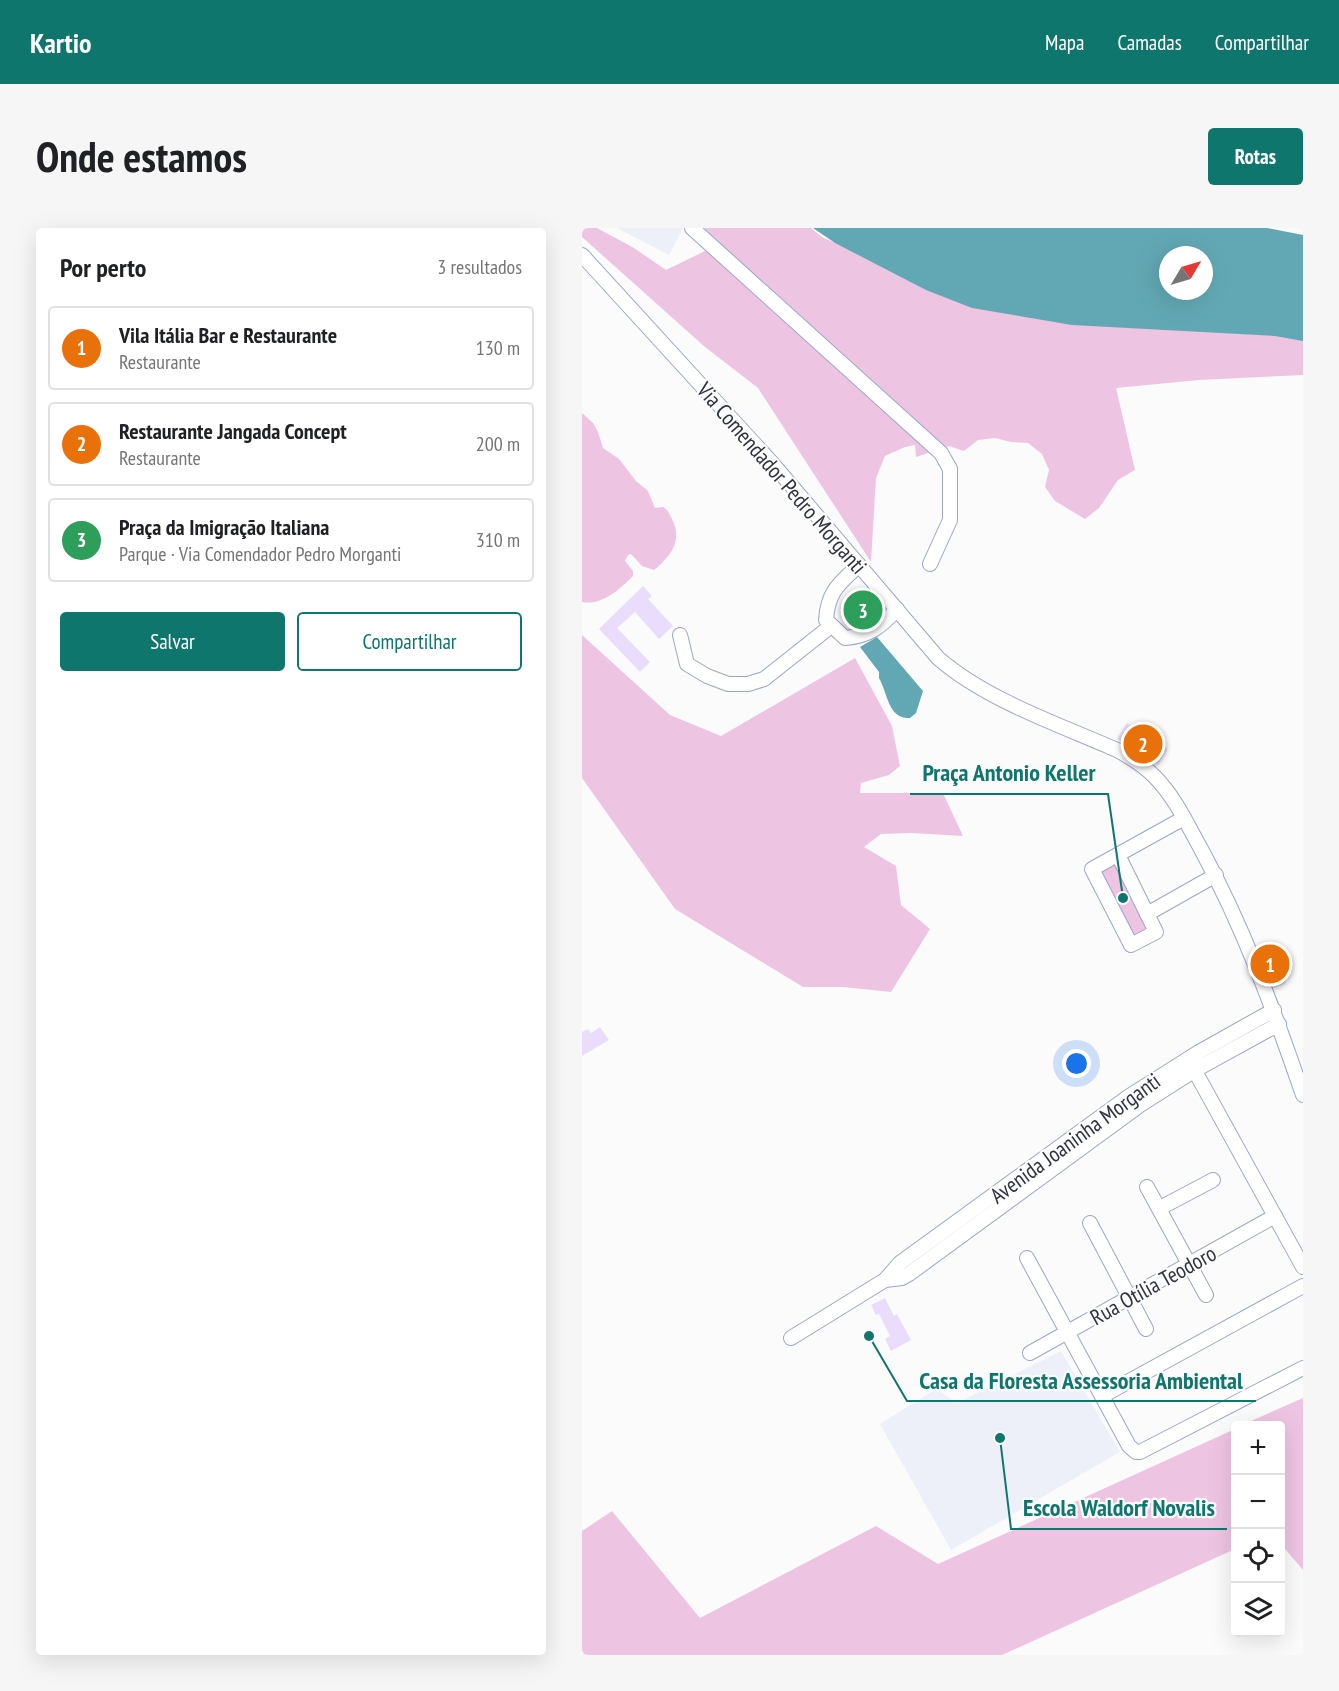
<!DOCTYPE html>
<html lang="pt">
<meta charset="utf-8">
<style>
body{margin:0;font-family:"PT Sans Narrow",sans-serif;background:#f6f6f6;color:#202124}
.controls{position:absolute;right:18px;bottom:18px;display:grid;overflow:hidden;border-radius:6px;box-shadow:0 6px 24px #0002}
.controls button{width:54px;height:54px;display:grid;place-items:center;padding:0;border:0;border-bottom:2px solid #e0e0e0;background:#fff;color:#202124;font:30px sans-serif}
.compass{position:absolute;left:577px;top:18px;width:54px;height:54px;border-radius:50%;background:#fff;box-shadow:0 6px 24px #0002;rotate:52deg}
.you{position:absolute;left:495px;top:836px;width:21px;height:21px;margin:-15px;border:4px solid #fff;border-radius:50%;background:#1a73e8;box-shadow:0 0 0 9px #1a73e833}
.badge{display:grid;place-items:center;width:39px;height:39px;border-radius:50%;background:#0f766e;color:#fff;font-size:20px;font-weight:700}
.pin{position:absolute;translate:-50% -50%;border:3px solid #fff;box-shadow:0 2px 6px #0006}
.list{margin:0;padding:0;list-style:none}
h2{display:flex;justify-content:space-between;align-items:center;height:78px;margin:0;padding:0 24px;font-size:26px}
h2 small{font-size:20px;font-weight:400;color:#757577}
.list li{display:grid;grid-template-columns:39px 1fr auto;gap:18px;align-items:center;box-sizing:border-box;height:84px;margin:0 12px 12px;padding:0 12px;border:2px solid #e0e0e0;border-radius:6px}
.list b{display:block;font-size:22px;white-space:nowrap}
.list p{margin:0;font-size:20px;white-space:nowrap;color:#757577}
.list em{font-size:20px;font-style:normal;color:#757577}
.actions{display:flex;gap:12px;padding:18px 24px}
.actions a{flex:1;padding:14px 0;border:2px solid #0f766e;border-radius:6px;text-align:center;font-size:21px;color:#0f766e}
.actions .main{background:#0f766e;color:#fff}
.icon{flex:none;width:33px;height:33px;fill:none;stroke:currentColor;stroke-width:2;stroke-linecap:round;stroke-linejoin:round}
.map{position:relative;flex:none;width:721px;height:1427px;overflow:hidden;border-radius:6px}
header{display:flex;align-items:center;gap:36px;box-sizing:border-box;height:84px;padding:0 30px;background:#0f766e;color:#fff}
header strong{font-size:28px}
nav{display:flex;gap:33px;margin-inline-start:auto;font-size:21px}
.intro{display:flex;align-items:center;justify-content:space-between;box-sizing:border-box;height:144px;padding:0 36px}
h1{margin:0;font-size:42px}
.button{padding:15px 27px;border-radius:6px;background:#0f766e;color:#fff;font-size:21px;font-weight:700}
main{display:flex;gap:36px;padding:0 36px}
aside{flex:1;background:#fff;border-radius:6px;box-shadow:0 6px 24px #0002}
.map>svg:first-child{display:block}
.built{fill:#edf0f8}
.green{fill:#eec4e3}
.water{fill:#62a8b4;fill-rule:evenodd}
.building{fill:#eaddfc}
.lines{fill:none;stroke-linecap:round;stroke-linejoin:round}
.minor-casing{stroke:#9ca6c6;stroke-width:16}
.minor{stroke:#fff;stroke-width:14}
.labels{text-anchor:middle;stroke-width:4.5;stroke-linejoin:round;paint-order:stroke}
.street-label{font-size:22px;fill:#2f3340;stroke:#fbfbfb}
.leader{fill:none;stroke:#0f766e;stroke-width:2}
.callout-dot{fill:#0f766e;stroke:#fbfbfb;stroke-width:2}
.callout-label{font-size:24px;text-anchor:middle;font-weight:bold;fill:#0f766e;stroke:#fbfbfb;stroke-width:4.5;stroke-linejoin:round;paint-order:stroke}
</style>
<header>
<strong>Kartio</strong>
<nav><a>Mapa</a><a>Camadas</a><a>Compartilhar</a></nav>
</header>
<div class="intro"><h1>Onde estamos</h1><a class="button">Rotas</a></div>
<main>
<aside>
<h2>Por perto<small>3 resultados</small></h2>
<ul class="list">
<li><span class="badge" style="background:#e8710a">1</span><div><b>Vila Itália Bar e Restaurante</b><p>Restaurante</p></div><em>130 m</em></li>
<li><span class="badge" style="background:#e8710a">2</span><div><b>Restaurante Jangada Concept</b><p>Restaurante</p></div><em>200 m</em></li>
<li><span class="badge" style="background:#2e9e5b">3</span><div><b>Praça da Imigração Italiana</b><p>Parque · Via Comendador Pedro Morganti</p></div><em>310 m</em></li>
</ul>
<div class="actions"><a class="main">Salvar</a><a>Compartilhar</a></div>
</aside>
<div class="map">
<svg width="721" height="1427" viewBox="0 0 721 1427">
<rect width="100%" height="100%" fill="#fbfbfb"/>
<!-- built -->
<g class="built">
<path d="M 35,0 L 101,0 L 87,27 Z"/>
<path d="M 479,1123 L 538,1224 L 369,1322 L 298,1196 L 354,1161 L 375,1175 Z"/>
</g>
<!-- green -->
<g class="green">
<path d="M 0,0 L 15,0 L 52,20 L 84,42 L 125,22 L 123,0 L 229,0 L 240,9 L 275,25 L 721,106 L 721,147 L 617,152 L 534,160 L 553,242 L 536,252 L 517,280 L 503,291 L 473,273 L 463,259 L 467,242 L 460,226 L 446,215 L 429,214 L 413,210 L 396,212 L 382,223 L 367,218 L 334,229 L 333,217 L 323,219 L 303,228 L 294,250 L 289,334 L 176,160 L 123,119 L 0,9 Z"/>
<path d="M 0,185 L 11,195 L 16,204 L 21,220 L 37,231 L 54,253 L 66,263 L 73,280 L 81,279 C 86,282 87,285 90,291 C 101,313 89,328 72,342 L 60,338 L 49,326 L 46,327 L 43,333 L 51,343 L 51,348 C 38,361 20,378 0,374 Z"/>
<path d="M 281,360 L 303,384 L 279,404 L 258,380 Z"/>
<path d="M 0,407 L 88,487 L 139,508 L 273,430 L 310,498 L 318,538 L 307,547 L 279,555 L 278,565 L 361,565 L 381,608 L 329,605 L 299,606 L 282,619 L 314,638 L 319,677 L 348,701 L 309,764 L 261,759 L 221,759 L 93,681 L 0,550 Z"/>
<path d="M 535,632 L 567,699 L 548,709 L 515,642 Z"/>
<path d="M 721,1170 L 721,1342 L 699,1316 L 698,1198 L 660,1197 Z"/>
<path d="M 653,1201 L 653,1321 L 420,1427 L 0,1427 L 0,1303 L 30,1283 L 118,1390 L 294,1298 L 356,1336 Z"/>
</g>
<!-- water -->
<g class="water">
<path d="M 231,0 L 685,0 L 721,7 L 721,113 L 693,108 L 490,97 L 390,80 L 344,62 L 253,15 ZM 586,27 L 622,27 L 622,63 L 586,63 Z"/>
<path d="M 295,409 L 341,463 L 334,485 L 328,490 C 306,491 306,466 297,450 L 297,444 L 278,419 Z"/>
</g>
<!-- building -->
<g class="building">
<path d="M 61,358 L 70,368 L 66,371 L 91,398 L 77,411 L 53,384 L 35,400 L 68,434 L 58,444 L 17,401 Z"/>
<path d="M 545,495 L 586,521 L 576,537 L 535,511 Z"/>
<path d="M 691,721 L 704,755 L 692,760 L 678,726 Z"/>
<path d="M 18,799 L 27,812 L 0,828 L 0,804 L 6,801 L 9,805 Z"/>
<path d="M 303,1070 L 312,1088 L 315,1086 L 329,1112 L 309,1123 L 303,1111 L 308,1108 L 297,1086 L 294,1087 L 289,1077 Z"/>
</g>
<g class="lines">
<defs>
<g id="minor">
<path d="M 110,0 L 359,225 L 368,241 L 368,292 L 348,336"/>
<path d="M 0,27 L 190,235 L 356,430 C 404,472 476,496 535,522 C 548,529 561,537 572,548 C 593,569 605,596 619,621 C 662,700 692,783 721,867"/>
<path d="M 277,337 C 257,356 246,363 244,392 L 263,410 C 287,408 299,399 315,381"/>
<path d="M 98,407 L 105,436 L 125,448 L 146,456 L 166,456 L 182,451 L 249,398"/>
<path d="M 536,627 L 574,704 L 549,717 L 510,641 L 602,590"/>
<path d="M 565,686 L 634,647"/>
<path d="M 609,836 L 721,1039"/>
<path d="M 565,959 L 624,1067"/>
<path d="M 578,980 L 631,952"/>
<path d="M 508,995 L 564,1101"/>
<path d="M 445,1030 L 547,1218 L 554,1224 L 558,1224 L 721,1140"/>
<path d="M 303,1052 L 320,1050 L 327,1046 L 558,877 L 613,842 L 697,796"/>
<path d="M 209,1110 L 303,1052 L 318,1035 L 546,869 L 617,824 L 692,782"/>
<path d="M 448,1125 L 693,988"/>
<path d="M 520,1168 L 721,1058"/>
</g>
</defs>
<!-- minor casing -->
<use href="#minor" class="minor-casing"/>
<!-- minor -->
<use href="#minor" class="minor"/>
</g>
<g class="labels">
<!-- street labels -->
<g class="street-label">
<text transform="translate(200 250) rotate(49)" y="8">Via Comendador Pedro Morganti</text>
<text transform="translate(493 910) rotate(-36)" y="8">Avenida Joaninha Morganti</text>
<text transform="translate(571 1057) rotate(-29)" y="8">Rua Otília Teodoro</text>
</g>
</g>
<!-- callouts -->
<path class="leader" d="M541 670L526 566H328M287 1108L325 1173H674M418 1210L429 1301H645"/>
<g class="callout-dot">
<circle cx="541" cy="670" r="6"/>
<circle cx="287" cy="1108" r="6"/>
<circle cx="418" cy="1210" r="6"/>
</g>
<g class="callout-label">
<text x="427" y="553">Praça Antonio Keller</text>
<text x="499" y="1161">Casa da Floresta Assessoria Ambiental</text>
<text x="537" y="1288">Escola Waldorf Novalis</text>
</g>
</svg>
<div class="controls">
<button>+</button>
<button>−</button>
<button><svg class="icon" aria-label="locate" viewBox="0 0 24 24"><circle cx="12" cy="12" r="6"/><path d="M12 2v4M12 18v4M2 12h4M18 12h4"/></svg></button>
<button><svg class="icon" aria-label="layers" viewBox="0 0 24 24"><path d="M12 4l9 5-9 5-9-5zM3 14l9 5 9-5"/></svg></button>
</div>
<svg class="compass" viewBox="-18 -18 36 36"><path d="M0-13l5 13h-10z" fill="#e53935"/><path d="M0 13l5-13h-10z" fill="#757577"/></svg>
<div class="you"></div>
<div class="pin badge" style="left:688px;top:736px;background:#e8710a">1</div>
<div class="pin badge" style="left:561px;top:516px;background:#e8710a">2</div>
<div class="pin badge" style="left:281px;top:382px;background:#2e9e5b">3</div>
</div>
</main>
